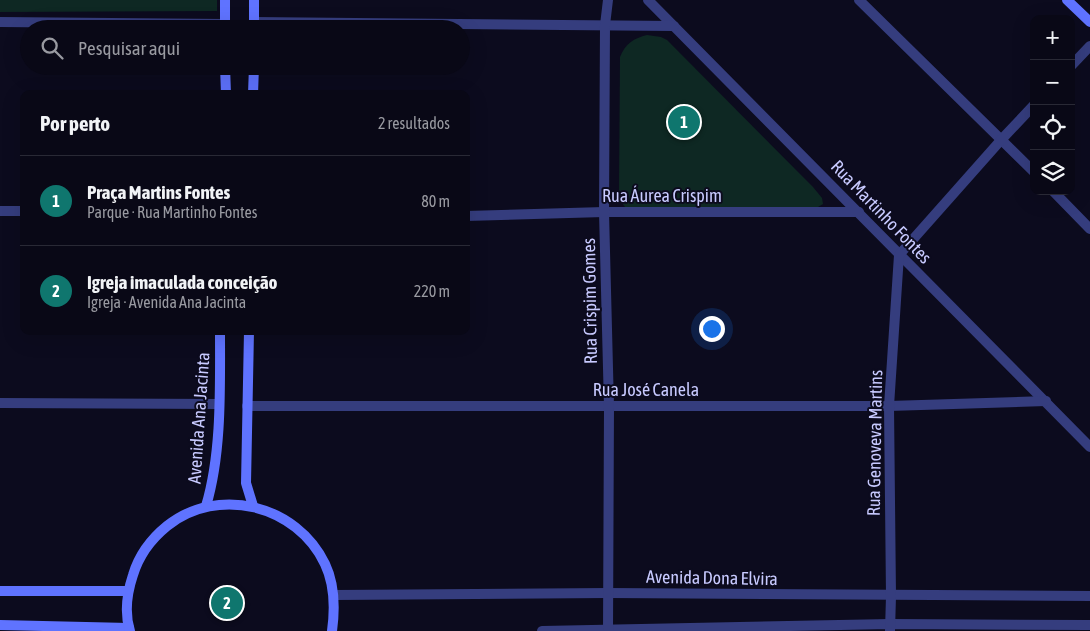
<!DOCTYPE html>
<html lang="pt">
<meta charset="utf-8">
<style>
body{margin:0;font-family:"Asap Condensed",sans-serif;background:#171623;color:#f1f3f6}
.controls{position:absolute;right:15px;top:15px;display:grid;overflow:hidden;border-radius:10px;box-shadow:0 5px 20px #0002}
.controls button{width:45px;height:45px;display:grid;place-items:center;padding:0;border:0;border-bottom:1px solid #292935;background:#090816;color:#f1f3f6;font:25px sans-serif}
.you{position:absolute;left:711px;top:328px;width:18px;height:18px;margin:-12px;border:4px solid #fff;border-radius:50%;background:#1a73e8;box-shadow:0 0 0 8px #1a73e833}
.badge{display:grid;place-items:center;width:32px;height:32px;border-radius:50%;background:#0f766e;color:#fff;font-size:16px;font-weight:700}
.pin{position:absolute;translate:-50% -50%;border:2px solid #fff;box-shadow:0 1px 5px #0006}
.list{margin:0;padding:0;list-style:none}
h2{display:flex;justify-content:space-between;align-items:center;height:65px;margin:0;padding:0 20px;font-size:21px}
h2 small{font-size:16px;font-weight:400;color:#999aa1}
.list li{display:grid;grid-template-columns:32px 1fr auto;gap:15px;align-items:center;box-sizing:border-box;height:90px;padding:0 20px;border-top:1px solid #292935}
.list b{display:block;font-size:19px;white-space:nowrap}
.list p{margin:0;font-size:16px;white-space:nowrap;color:#999aa1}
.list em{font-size:16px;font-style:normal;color:#999aa1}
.icon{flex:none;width:28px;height:28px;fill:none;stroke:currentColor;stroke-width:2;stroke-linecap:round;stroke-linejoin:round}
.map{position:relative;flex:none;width:1090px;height:631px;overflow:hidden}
.search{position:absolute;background:#090816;box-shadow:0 5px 20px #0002;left:20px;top:20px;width:450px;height:55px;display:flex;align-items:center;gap:12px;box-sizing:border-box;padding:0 18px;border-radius:28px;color:#999aa1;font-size:19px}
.panel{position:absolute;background:#090816;box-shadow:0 5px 20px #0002;left:20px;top:90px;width:450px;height:245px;border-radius:10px}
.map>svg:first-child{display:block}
.green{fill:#0e2823}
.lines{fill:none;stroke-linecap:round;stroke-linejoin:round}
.street{stroke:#353d7e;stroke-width:10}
.secondary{stroke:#5f73ff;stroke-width:10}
.labels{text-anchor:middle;stroke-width:4;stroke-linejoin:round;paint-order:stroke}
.street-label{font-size:18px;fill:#c8caff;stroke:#0c0b1e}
</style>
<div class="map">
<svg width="1090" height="631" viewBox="0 0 1090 631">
<rect width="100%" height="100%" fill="#0c0b1e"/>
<!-- green -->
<g class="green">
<path d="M 0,0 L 217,0 L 217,11 L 0,12 Z"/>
<path d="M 647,35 L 661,37 L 667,40 L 813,187 L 822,198 L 823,204 L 813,210 L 625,207 L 620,200 L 619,194 L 620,57 C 625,44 634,38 647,35 Z"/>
</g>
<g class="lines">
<!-- street -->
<g class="street">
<path d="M 648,0 L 1090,447"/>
<path d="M 859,0 L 1034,172"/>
<path d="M 0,22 L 225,24"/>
<path d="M 254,22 L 674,26"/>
<path d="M 1071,66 L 1090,46"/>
<path d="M 1053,191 L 1090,229"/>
<path d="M 0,211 L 24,211"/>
<path d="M 466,216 L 604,212 L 859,212"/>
<path d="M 0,403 L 219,404"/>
<path d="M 247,406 L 889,406 L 1046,401"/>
<path d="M 334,595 L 608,593 L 1090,596"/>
<path d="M 542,631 L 890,624 L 1090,625"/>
<path d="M 608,631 L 609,407 L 604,212 L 605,25 L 608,0"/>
<path d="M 890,631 L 891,596 L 889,406 L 899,255 L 1001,140 L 1034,105"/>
</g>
<!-- secondary -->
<g class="secondary">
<path d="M 225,0 L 225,29"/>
<path d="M 1067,0 L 1090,22"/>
<path d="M 254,29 L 254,0"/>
<path d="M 225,66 L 226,94"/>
<path d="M 253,94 L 254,66"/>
<path d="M 249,331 L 246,483 L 253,506"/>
<path d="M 206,506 C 222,453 220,387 220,331"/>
<path d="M 0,591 L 128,591"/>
<path d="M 0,625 L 129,628"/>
<path d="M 130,631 C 124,612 127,593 133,575 C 139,555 151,539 167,526 C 218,485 297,505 325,564 C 335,585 335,609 332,631"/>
</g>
</g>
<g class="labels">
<!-- street labels -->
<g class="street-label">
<text x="662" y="202">Rua Áurea Crispim</text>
<text transform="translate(881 212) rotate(46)" y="6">Rua Martinho Fontes</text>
<text transform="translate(590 301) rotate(-91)" y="6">Rua Crispim Gomes</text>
<text x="646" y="396">Rua José Canela</text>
<text transform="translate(199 418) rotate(-86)" y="6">Avenida Ana Jacinta</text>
<text transform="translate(875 443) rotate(-89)" y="6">Rua Genoveva Martins</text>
<text transform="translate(712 578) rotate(1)" y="6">Avenida Dona Elvira</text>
</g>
</g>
</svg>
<div class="controls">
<button>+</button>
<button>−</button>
<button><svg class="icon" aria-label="locate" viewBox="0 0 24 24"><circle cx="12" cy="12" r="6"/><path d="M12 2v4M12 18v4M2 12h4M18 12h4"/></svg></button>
<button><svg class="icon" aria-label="layers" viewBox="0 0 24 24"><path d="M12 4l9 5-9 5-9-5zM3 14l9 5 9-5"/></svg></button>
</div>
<div class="you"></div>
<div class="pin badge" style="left:684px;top:122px">1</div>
<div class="pin badge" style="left:227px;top:603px">2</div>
<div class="search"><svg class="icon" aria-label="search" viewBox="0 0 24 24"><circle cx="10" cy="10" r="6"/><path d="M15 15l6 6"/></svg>Pesquisar aqui</div>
<section class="panel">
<h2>Por perto<small>2 resultados</small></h2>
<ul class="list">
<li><span class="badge">1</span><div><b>Praça Martins Fontes</b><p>Parque · Rua Martinho Fontes</p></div><em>80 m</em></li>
<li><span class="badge">2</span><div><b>Igreja imaculada conceição</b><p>Igreja · Avenida Ana Jacinta</p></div><em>220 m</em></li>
</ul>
</section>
</div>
